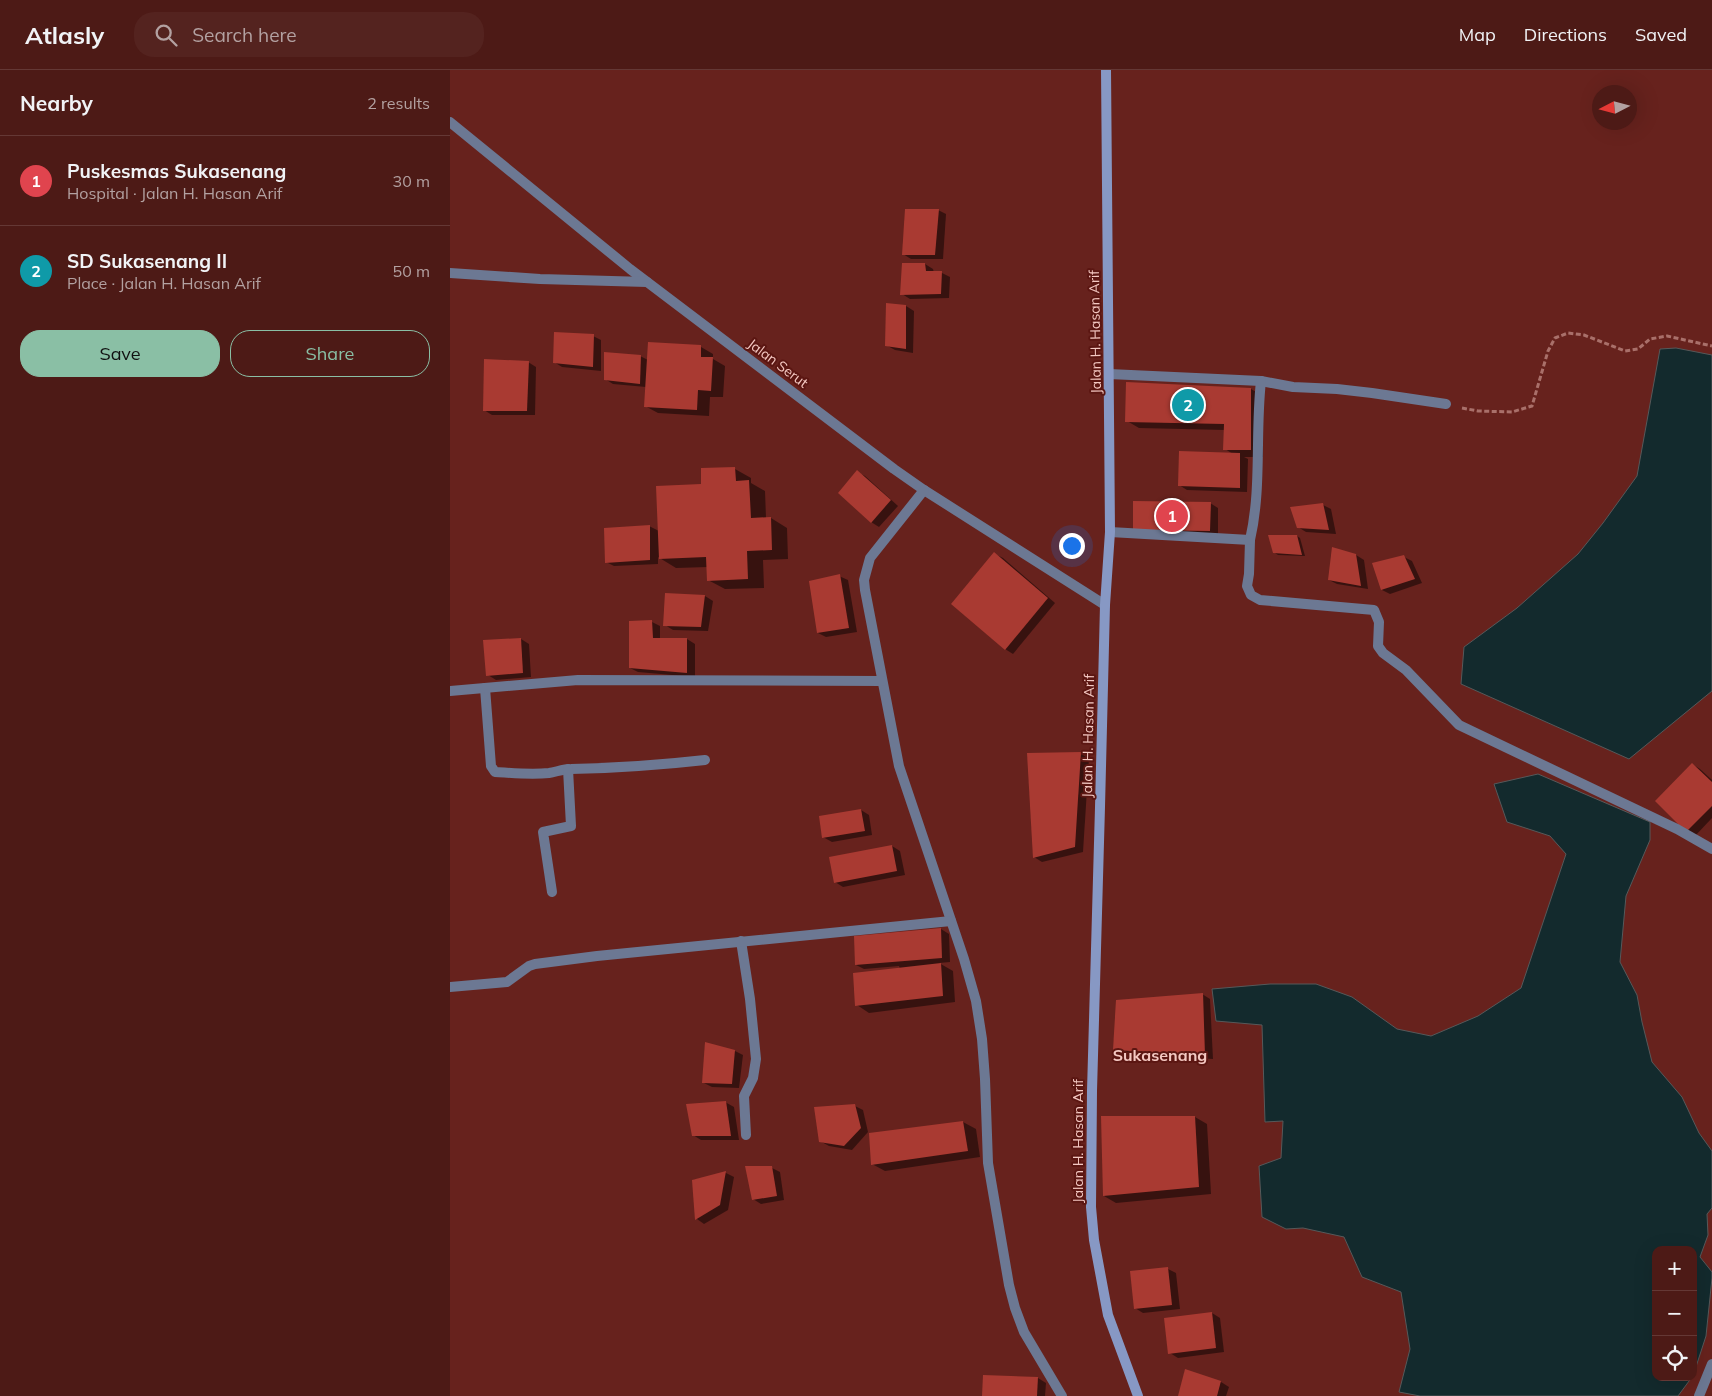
<!DOCTYPE html>
<meta charset="utf-8">
<style>
body{margin:0;font-family:Mulish,sans-serif;background:#54231f;color:#f1f3f6}
.controls{position:absolute;right:15px;bottom:15px;display:grid;overflow:hidden;border-radius:10px;box-shadow:0 5px 20px #0002}
.controls button{width:45px;height:45px;display:grid;place-items:center;padding:0;border:0;border-bottom:1px solid #643835;background:#4d1a16;color:#f1f3f6;font:25px sans-serif}
.compass{position:absolute;left:1142px;top:15px;width:45px;height:45px;border-radius:50%;background:#4d1a16;box-shadow:0 5px 20px #0002;rotate:264deg}
.you{position:absolute;left:621px;top:475px;width:18px;height:18px;margin:-12px;border:4px solid #fff;border-radius:50%;background:#1a73e8;box-shadow:0 0 0 8px #1a73e833}
.badge{display:grid;place-items:center;width:32px;height:32px;border-radius:50%;background:#8abfa5;color:#fff;font-size:16px;font-weight:700}
.pin{position:absolute;translate:-50% -50%;border:2px solid #fff;box-shadow:0 1px 5px #0006}
.list{margin:0;padding:0;list-style:none}
h2{display:flex;justify-content:space-between;align-items:center;height:65px;margin:0;padding:0 20px;font-size:21px}
h2 small{font-size:16px;font-weight:400;color:#b3a1a1}
.list li{display:grid;grid-template-columns:32px 1fr auto;gap:15px;align-items:center;box-sizing:border-box;height:90px;padding:0 20px;border-top:1px solid #643835}
.list b{display:block;font-size:19px;white-space:nowrap}
.list p{margin:0;font-size:16px;white-space:nowrap;color:#b3a1a1}
.list em{font-size:16px;font-style:normal;color:#b3a1a1}
.actions{display:flex;gap:10px;padding:15px 20px}
.actions a{flex:1;padding:11px 0;border:1px solid #8abfa5;border-radius:20px;text-align:center;font-size:18px;color:#8abfa5}
.actions .main{background:#8abfa5;color:#111}
.icon{flex:none;width:28px;height:28px;fill:none;stroke:currentColor;stroke-width:2;stroke-linecap:round;stroke-linejoin:round}
.map{position:relative;flex:none;width:1262px;height:1326px;overflow:hidden}
header{display:flex;align-items:center;gap:30px;box-sizing:border-box;height:70px;padding:0 25px;background:#4d1a16;border-bottom:1px solid #643835}
header strong{font-size:24px}
nav{display:flex;gap:28px;margin-inline-start:auto;font-size:18px}
.search{width:350px;height:45px;background:#54231f;display:flex;align-items:center;gap:12px;box-sizing:border-box;padding:0 18px;border-radius:20px;color:#b3a1a1;font-size:19px}
main{display:flex}
aside{flex:1;background:#4d1a16}
.map>svg:first-child{display:block}
.water{fill:#132a2d;stroke:#56595a}
.shadow{fill:#0007}
.building{fill:#a93a32}
.lines{fill:none;stroke-linecap:round;stroke-linejoin:round}
.path{stroke:#a9706a;stroke-width:3;stroke-dasharray:5 2.5;stroke-linecap:butt}
.minor{stroke:#6c7893;stroke-width:10}
.secondary{stroke:#8798c4;stroke-width:10}
.labels{text-anchor:middle;stroke-width:4;stroke-linejoin:round;paint-order:stroke}
.street-label{font-size:14px;fill:#f4c8c2;stroke:#5b1612}
.quarter-label{font-size:16px;font-weight:bold;fill:#f4c8c2;stroke:#5b1612}
</style>
<header>
<strong>Atlasly</strong>
<div class="search"><svg class="icon" aria-label="search" viewBox="0 0 24 24"><circle cx="10" cy="10" r="6"/><path d="M15 15l6 6"/></svg>Search here</div>
<nav><a>Map</a><a>Directions</a><a>Saved</a></nav>
</header>
<main>
<aside>
<h2>Nearby<small>2 results</small></h2>
<ul class="list">
<li><span class="badge" style="background:#e0444e">1</span><div><b>Puskesmas Sukasenang</b><p>Hospital · Jalan H. Hasan Arif</p></div><em>30 m</em></li>
<li><span class="badge" style="background:#0f9aa8">2</span><div><b>SD Sukasenang II</b><p>Place · Jalan H. Hasan Arif</p></div><em>50 m</em></li>
</ul>
<div class="actions"><a class="main">Save</a><a>Share</a></div>
</aside>
<div class="map">
<svg width="1262" height="1326" viewBox="0 0 1262 1326">
<rect width="100%" height="100%" fill="#67221d"/>
<!-- water -->
<g class="water">
<path d="M 1226,278 L 1262,285 L 1262,621 L 1179,689 L 1011,614 L 1014,577 L 1067,538 L 1128,484 L 1153,453 L 1187,406 L 1210,279 Z"/>
<path d="M 1088,704 L 1200,752 L 1200,770 L 1176,826 L 1170,892 L 1187,925 L 1192,952 L 1202,992 L 1232,1027 L 1249,1063 L 1262,1081 L 1262,1138 L 1257,1144 L 1258,1165 L 1250,1187 L 1262,1202 L 1262,1208 L 1256,1266 L 1243,1306 L 1243,1180 L 1206,1180 L 1206,1307 L 1242,1307 L 1228,1326 L 970,1326 L 949,1322 L 960,1279 L 951,1222 L 912,1207 L 894,1167 L 853,1158 L 836,1159 L 812,1147 L 809,1096 L 831,1088 L 833,1051 L 815,1052 L 812,955 L 766,951 L 762,919 L 820,914 L 866,914 L 902,927 L 947,959 L 981,966 L 1028,946 L 1071,918 L 1116,784 L 1100,766 L 1057,752 L 1044,714 Z"/>
</g>
<!-- shadow -->
<g class="shadow">
<path d="M 488,140 L 496,144 L 493,189 L 461,189 L 453,184 Z"/>
<path d="M 475,194 L 483,199 L 484,203 L 492,203 L 500,207 L 499,228 L 460,229 L 452,224 Z"/>
<path d="M 456,236 L 464,241 L 463,283 L 445,280 L 436,275 Z"/>
<path d="M 143,266 L 151,270 L 151,301 L 112,297 L 104,292 Z"/>
<path d="M 199,274 L 251,277 L 263,284 L 263,289 L 275,296 L 273,327 L 260,327 L 259,346 L 208,343 L 195,336 L 196,317 L 163,314 L 155,309 L 190,286 L 198,290 Z"/>
<path d="M 78,292 L 86,297 L 85,345 L 42,345 L 34,340 Z"/>
<path d="M 801,319 L 813,326 L 813,387 L 794,387 L 798,389 L 797,422 L 737,420 L 729,415 L 783,384 L 775,379 L 775,360 L 689,358 L 677,351 Z"/>
<path d="M 285,399 L 301,408 L 301,413 L 315,421 L 316,448 L 321,448 L 337,458 L 338,489 L 313,490 L 314,518 L 275,519 L 258,510 L 258,497 L 226,498 L 208,487 L 208,494 L 164,496 L 156,492 L 199,456 L 209,461 L 252,415 Z"/>
<path d="M 407,402 L 415,406 L 448,436 L 429,457 L 421,452 Z"/>
<path d="M 760,433 L 768,438 L 768,465 L 692,464 Z"/>
<path d="M 873,435 L 881,439 L 886,464 L 856,462 L 848,457 Z"/>
<path d="M 847,466 L 850,468 L 855,486 L 828,485 L 825,483 Z"/>
<path d="M 545,484 L 553,488 L 605,533 L 563,584 L 555,579 Z"/>
<path d="M 906,485 L 914,490 L 918,519 L 887,514 L 879,510 Z"/>
<path d="M 954,487 L 962,491 L 972,513 L 940,524 L 932,520 Z"/>
<path d="M 389,506 L 398,510 L 407,562 L 376,567 L 368,563 Z"/>
<path d="M 255,526 L 263,531 L 258,561 L 223,560 L 215,555 Z"/>
<path d="M 202,552 L 210,556 L 210,569 L 237,569 L 245,574 L 245,607 L 188,602 L 180,598 Z"/>
<path d="M 71,569 L 79,574 L 81,607 L 46,610 L 38,605 Z"/>
<path d="M 631,684 L 639,688 L 633,782 L 592,792 L 584,787 Z"/>
<path d="M 1242,694 L 1250,699 L 1262,710 L 1262,748 L 1245,766 L 1237,761 Z"/>
<path d="M 411,740 L 419,745 L 422,765 L 382,772 L 373,767 Z"/>
<path d="M 442,776 L 450,781 L 455,805 L 393,817 L 385,812 Z"/>
<path d="M 491,859 L 499,864 L 500,892 L 489,893 L 503,901 L 505,932 L 419,943 L 407,935 L 450,899 L 449,896 L 414,899 L 406,895 Z"/>
<path d="M 752,924 L 760,929 L 763,989 L 672,984 L 664,979 Z"/>
<path d="M 285,981 L 293,985 L 289,1018 L 262,1017 L 254,1013 Z"/>
<path d="M 275,1032 L 284,1037 L 289,1070 L 251,1070 L 243,1065 Z"/>
<path d="M 405,1036 L 413,1040 L 418,1062 L 402,1080 L 379,1076 L 370,1071 Z"/>
<path d="M 745,1047 L 757,1054 L 761,1124 L 666,1133 L 654,1126 Z"/>
<path d="M 513,1052 L 526,1059 L 530,1087 L 435,1101 L 422,1094 Z"/>
<path d="M 322,1098 L 330,1102 L 334,1130 L 311,1134 L 303,1129 Z"/>
<path d="M 276,1103 L 284,1107 L 278,1140 L 254,1154 L 247,1149 L 243,1110 Z"/>
<path d="M 718,1199 L 726,1203 L 730,1239 L 693,1243 L 685,1238 Z"/>
<path d="M 762,1243 L 770,1248 L 774,1282 L 728,1288 L 720,1283 Z"/>
<path d="M 735,1301 L 771,1312 L 779,1317 L 776,1326 L 729,1326 Z"/>
<path d="M 588,1308 L 596,1313 L 595,1326 L 533,1326 Z"/>
</g>
<!-- building -->
<g class="building">
<path d="M 455,139 L 489,139 L 485,185 L 452,185 Z"/>
<path d="M 452,193 L 475,193 L 476,201 L 492,201 L 491,224 L 450,225 Z"/>
<path d="M 436,233 L 456,235 L 456,279 L 435,276 Z"/>
<path d="M 104,262 L 144,264 L 143,297 L 103,293 Z"/>
<path d="M 198,272 L 251,275 L 251,287 L 263,287 L 261,321 L 248,320 L 247,340 L 194,337 Z"/>
<path d="M 154,282 L 191,285 L 190,314 L 154,310 Z"/>
<path d="M 34,289 L 79,291 L 77,341 L 33,341 Z"/>
<path d="M 676,312 L 801,318 L 801,380 L 773,380 L 774,354 L 675,352 Z"/>
<path d="M 729,381 L 790,383 L 790,418 L 728,416 Z"/>
<path d="M 285,397 L 286,411 L 299,410 L 301,448 L 321,447 L 322,480 L 297,481 L 298,509 L 257,511 L 256,487 L 209,489 L 206,416 L 251,414 L 251,398 Z"/>
<path d="M 407,400 L 441,430 L 421,453 L 388,423 Z"/>
<path d="M 683,431 L 761,432 L 760,461 L 683,460 Z"/>
<path d="M 873,433 L 879,460 L 847,458 L 840,437 Z"/>
<path d="M 200,455 L 200,490 L 155,493 L 154,458 Z"/>
<path d="M 818,465 L 847,465 L 852,485 L 823,483 Z"/>
<path d="M 882,477 L 906,484 L 911,516 L 878,510 Z"/>
<path d="M 544,482 L 598,528 L 555,580 L 501,534 Z"/>
<path d="M 954,485 L 965,509 L 931,520 L 922,493 Z"/>
<path d="M 390,504 L 399,558 L 367,563 L 359,511 Z"/>
<path d="M 215,523 L 255,525 L 251,557 L 213,556 Z"/>
<path d="M 202,550 L 203,568 L 237,568 L 237,603 L 179,598 L 179,551 Z"/>
<path d="M 71,568 L 73,603 L 36,606 L 33,570 Z"/>
<path d="M 631,682 L 625,777 L 583,788 L 577,683 Z"/>
<path d="M 1242,693 L 1262,712 L 1262,736 L 1236,762 L 1205,731 Z"/>
<path d="M 411,739 L 415,761 L 372,768 L 369,746 Z"/>
<path d="M 442,775 L 447,801 L 384,813 L 379,787 Z"/>
<path d="M 491,858 L 492,888 L 405,895 L 404,866 Z"/>
<path d="M 491,893 L 493,926 L 405,936 L 403,903 Z"/>
<path d="M 753,923 L 755,985 L 663,980 L 666,930 Z"/>
<path d="M 255,972 L 285,980 L 282,1014 L 252,1013 Z"/>
<path d="M 276,1031 L 281,1066 L 242,1066 L 236,1034 Z"/>
<path d="M 405,1034 L 411,1058 L 394,1076 L 369,1072 L 364,1037 Z"/>
<path d="M 651,1046 L 745,1046 L 749,1117 L 653,1126 Z"/>
<path d="M 513,1051 L 518,1081 L 421,1095 L 419,1063 Z"/>
<path d="M 295,1096 L 322,1096 L 327,1126 L 302,1130 Z"/>
<path d="M 276,1101 L 270,1135 L 245,1150 L 242,1110 Z"/>
<path d="M 718,1197 L 722,1235 L 684,1239 L 680,1201 Z"/>
<path d="M 762,1242 L 766,1278 L 718,1284 L 714,1248 Z"/>
<path d="M 735,1299 L 771,1311 L 767,1326 L 728,1326 Z"/>
<path d="M 533,1305 L 588,1307 L 587,1326 L 532,1326 Z"/>
</g>
<g class="lines">
<!-- path -->
<path class="path" d="M 1012,338 L 1028,341 L 1062,342 L 1082,336 L 1098,281 L 1105,268 L 1118,263 L 1134,265 L 1175,281 L 1188,279 L 1200,269 L 1217,266 L 1262,276"/>
<!-- minor -->
<g class="minor">
<path d="M 0,52 L 180,199 L 444,399 L 474,420 L 655,535"/>
<path d="M 0,203 L 90,209 L 197,212"/>
<path d="M 659,304 L 811,311 L 843,317 L 887,319 L 922,323 L 996,334"/>
<path d="M 474,420 L 420,488 L 414,510 L 415,520 L 449,696 L 514,889 L 526,931 L 532,969 L 535,1009 L 538,1093 L 559,1215 L 565,1238 L 574,1262 L 612,1326"/>
<path d="M 660,462 L 800,470 L 799,504 L 797,516 L 801,525 L 810,530 L 924,540 L 929,552 L 928,576 L 933,583 L 956,600 L 1009,655 L 1227,759 L 1262,779"/>
<path d="M 800,470 C 812,418 805,364 811,311"/>
<path d="M 35,618 L 41,696 L 45,702 C 62,703 81,705 99,703 C 106,702 113,699 121,699 C 166,698 211,695 255,690"/>
<path d="M 0,621 L 128,610 L 432,611"/>
<path d="M 102,822 L 93,762 L 121,756 L 118,699"/>
<path d="M 291,871 L 300,929 L 306,989 L 303,1008 L 294,1026 L 296,1065"/>
<path d="M 0,917 L 57,912 L 79,896 L 85,894 L 147,886 L 501,851"/>
<path d="M 1249,1326 L 1262,1294"/>
</g>
<!-- secondary -->
<path class="secondary" d="M 656,0 L 660,462 L 655,535 L 650,737 L 642,1021 L 641,1137 L 644,1170 L 658,1245 L 688,1326"/>
</g>
<g class="labels">
<!-- street labels -->
<g class="street-label">
<text transform="translate(645 262) rotate(-91)" y="5">Jalan H. Hasan Arif</text>
<text transform="translate(328 293) rotate(37)" y="5">Jalan Serut</text>
<text transform="translate(638 666) rotate(-89)" y="5">Jalan H. Hasan Arif</text>
<text transform="translate(628 1071) rotate(-90)" y="5">Jalan H. Hasan Arif</text>
</g>
<!-- quarter labels -->
<g class="quarter-label">
<text x="710" y="991">Sukasenang</text>
</g>
</g>
</svg>
<div class="controls">
<button>+</button>
<button>−</button>
<button><svg class="icon" aria-label="locate" viewBox="0 0 24 24"><circle cx="12" cy="12" r="6"/><path d="M12 2v4M12 18v4M2 12h4M18 12h4"/></svg></button>
</div>
<svg class="compass" viewBox="-18 -18 36 36"><path d="M0-13l5 13h-10z" fill="#e53935"/><path d="M0 13l5-13h-10z" fill="#b3a1a1"/></svg>
<div class="you"></div>
<div class="pin badge" style="left:722px;top:446px;background:#e0444e">1</div>
<div class="pin badge" style="left:738px;top:335px;background:#0f9aa8">2</div>
</div>
</main>
